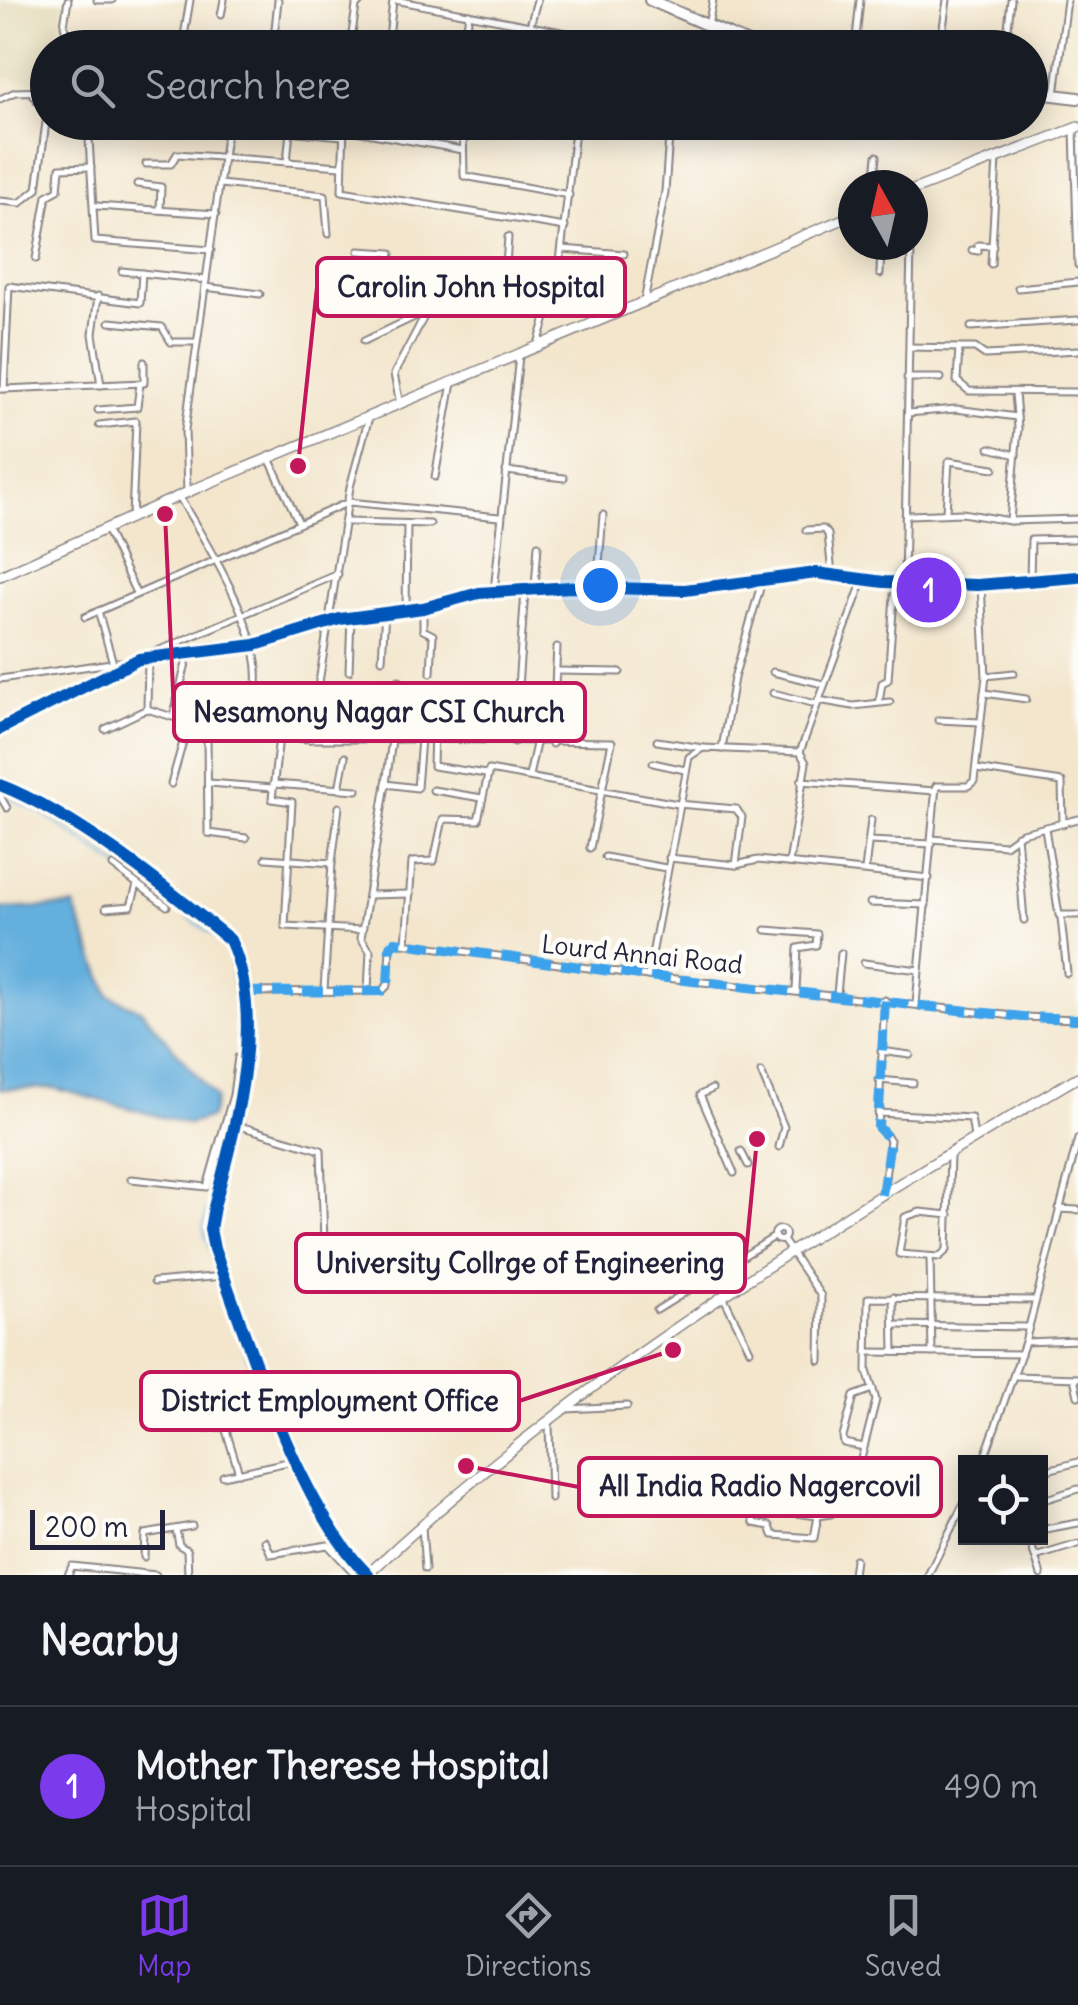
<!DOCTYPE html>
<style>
body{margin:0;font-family:Delius,sans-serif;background:#20242c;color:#f1f3f6}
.controls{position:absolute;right:30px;bottom:30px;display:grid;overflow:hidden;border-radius:0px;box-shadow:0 5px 25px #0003}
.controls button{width:90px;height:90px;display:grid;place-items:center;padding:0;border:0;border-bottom:2px solid #363941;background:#171b24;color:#f1f3f6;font:50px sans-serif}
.compass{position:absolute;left:838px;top:170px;width:90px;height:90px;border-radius:50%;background:#171b24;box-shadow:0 5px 25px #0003;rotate:352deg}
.scale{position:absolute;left:30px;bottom:25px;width:135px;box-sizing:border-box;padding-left:10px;border:5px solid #22223b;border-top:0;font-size:28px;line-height:35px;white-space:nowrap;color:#22223b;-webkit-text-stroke:8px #fdfcf7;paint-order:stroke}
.you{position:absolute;left:600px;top:585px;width:35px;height:35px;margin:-25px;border:8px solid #fff;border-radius:50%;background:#1a73e8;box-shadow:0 0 0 15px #1a73e833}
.badge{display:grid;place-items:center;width:65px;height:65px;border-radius:50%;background:#7c3aed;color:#fff;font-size:32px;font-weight:700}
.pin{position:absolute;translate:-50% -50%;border:5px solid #fff;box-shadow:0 2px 10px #0006}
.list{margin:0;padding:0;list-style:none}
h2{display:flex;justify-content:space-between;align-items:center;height:130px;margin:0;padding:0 40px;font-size:42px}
h2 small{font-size:32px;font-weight:400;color:#9ea1a6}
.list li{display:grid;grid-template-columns:65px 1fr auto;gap:30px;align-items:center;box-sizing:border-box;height:160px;padding:0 40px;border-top:2px solid #363941}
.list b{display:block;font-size:38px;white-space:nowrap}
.list p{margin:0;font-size:32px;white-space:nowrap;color:#9ea1a6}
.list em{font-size:32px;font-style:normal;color:#9ea1a6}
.icon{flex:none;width:55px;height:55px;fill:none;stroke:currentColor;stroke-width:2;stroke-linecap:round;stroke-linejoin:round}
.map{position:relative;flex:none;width:1078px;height:1575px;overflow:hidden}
.search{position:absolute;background:#171b24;box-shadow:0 5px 25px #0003;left:30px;right:30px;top:30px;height:110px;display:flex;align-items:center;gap:25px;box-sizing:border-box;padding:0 35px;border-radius:55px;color:#9ea1a6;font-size:38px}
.sheet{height:290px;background:#171b24}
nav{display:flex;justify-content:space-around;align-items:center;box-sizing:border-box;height:140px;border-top:2px solid #363941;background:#171b24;font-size:28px;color:#9ea1a6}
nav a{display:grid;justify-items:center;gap:5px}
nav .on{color:#7c3aed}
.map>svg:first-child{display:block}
.built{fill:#e4dbba}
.water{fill:#64afdd;stroke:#43688c;stroke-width:2.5}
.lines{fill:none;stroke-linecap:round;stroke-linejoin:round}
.stream{stroke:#64afdd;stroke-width:2.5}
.minor-casing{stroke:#8a8484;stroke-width:9}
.major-casing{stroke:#8a8484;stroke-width:12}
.highway-casing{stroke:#8a8484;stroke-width:14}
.minor{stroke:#fff;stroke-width:5}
.major{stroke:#fff;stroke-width:9}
.highway{stroke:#fff;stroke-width:10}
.quiet{stroke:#3ea2ec;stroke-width:10;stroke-dasharray:20 10;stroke-linecap:butt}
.cycleway-casing{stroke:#fdfcf7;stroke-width:19}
.cycleway{stroke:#0057b8;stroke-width:12}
.labels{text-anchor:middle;stroke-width:9;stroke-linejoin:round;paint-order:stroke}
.street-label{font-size:25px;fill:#22223b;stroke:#fdfcf7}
.leader{fill:none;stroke:#c2185b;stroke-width:4}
.callout-dot{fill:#c2185b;stroke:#fdfcf7;stroke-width:4}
.callout{fill:#fdfcf7;stroke:#c2185b;stroke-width:4}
.callout-label{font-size:28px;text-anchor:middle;font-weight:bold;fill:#22223b}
</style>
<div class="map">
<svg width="1078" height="1575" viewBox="0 0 1078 1575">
<rect width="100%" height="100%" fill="#fdfcf7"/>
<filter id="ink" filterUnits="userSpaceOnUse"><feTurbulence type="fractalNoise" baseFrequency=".01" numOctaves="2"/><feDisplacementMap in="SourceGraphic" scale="20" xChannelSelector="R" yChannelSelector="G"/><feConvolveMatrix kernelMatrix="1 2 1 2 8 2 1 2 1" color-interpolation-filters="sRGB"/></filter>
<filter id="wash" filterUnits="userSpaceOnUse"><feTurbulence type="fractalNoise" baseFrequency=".0048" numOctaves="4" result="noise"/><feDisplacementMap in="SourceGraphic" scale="40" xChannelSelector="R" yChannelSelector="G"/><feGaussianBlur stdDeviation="2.25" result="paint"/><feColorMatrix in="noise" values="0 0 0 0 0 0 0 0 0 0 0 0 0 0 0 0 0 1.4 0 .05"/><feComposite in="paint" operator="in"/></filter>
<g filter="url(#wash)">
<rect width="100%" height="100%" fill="#f3e6cd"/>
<!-- built -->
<path class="built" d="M 0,0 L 64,1 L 58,47 L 48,48 L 47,85 L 0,77 Z"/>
<!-- water -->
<path class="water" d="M 74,906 L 109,995 L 142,1011 L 216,1098 L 211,1117 L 188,1124 L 54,1088 L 0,1089 L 0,909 Z"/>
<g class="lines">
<!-- stream -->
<g class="stream">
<path d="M 0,793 L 43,813 L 140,881"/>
<path d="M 144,884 L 224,943 L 231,956 L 242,1069 L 231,1121"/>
<path d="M 224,1147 L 230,1126"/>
<path d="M 218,1274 L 204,1228 L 221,1159"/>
<path d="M 220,1280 L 272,1423 L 290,1455"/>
<path d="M 299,1475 L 327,1535 L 361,1575"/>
</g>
</g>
</g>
<g filter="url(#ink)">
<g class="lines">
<defs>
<g id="minor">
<path d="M 68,0 L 64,25 L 70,48"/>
<path d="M 97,0 L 112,0"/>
<path d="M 395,0 L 593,38 L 599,48"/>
<path d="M 221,15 L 224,0"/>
<path d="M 530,26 L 537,0"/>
<path d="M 388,42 L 408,45"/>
<path d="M 1006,46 L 1011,0"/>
<path d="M 182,48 L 190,0"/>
<path d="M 273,48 L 278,0"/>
<path d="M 350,48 L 356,6 L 362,0"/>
<path d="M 388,48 L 393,0"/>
<path d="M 463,48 L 469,14"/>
<path d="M 695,48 L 706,36 L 713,0"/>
<path d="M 855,48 L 860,0"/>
<path d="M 940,48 L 947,0"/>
<path d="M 1055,95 L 1067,0"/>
<path d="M 0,99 L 15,92 L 48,91"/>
<path d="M 88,122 L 95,241 L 211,250"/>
<path d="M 344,122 L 342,191 L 565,227"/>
<path d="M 463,122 L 464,176 L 569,195"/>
<path d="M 882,124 L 882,122"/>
<path d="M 228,126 L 343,136"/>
<path d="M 344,129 L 463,150"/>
<path d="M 1074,129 L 1078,265"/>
<path d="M 575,130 L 632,132 L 636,122"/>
<path d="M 935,136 L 936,122"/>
<path d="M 401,139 L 402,122"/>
<path d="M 287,162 L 290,131"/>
<path d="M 146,164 L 171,164 L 177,154 L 341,166"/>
<path d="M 137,184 L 161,187 L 160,209"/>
<path d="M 220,184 L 325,195 L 328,234"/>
<path d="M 874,185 L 877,156"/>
<path d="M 0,201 L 20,203 L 37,189 L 47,115 L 33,95"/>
<path d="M 96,206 L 216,214"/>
<path d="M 563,249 L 624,254"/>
<path d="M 972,250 L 978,251 L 978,245 L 993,246"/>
<path d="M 359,251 L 391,253 L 389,268 L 439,273 L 455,280"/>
<path d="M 36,259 L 47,196 L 58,190 L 60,168 L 91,167"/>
<path d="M 991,264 L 997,159"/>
<path d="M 122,271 L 206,280"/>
<path d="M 880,274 L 881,245"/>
<path d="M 505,280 L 508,237"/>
<path d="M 205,287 L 260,294"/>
<path d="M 1018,288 L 1078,282"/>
<path d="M 98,296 L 93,334 L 101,385"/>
<path d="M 644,302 L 665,192 L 670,122"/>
<path d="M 110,322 L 162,327 L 171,342 L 196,342"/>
<path d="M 971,327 L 1078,320"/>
<path d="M 364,341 L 427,311 L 461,274 L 556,290"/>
<path d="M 538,344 L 558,279 L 576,122"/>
<path d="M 910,347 L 959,348 L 957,381 L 969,391 L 1078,392"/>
<path d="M 959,348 L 975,348 L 985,355 L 1078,350"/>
<path d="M 907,378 L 941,378"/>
<path d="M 0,389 L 4,389 L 9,286 L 140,303 L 142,273"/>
<path d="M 4,389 L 144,383 L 144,362"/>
<path d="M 1015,393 L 1018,428 L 1010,521 L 1078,519"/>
<path d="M 400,404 L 394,374 L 427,311"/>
<path d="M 98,410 L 137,407 L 140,384"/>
<path d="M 908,413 L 956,409 L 1017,417"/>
<path d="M 99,425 L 136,421 L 132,517"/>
<path d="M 990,448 L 1016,455"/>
<path d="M 269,458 L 299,523"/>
<path d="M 506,471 L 564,478"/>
<path d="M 435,477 L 452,383"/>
<path d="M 187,492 L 185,430 L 228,122"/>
<path d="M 179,496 C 203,541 293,671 242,715 L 212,714 L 207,736 L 208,833 L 246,838"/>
<path d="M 946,512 L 949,461 L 994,468"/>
<path d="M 909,515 L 962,513 L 1010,521"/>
<path d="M 348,522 L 430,524"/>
<path d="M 106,529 L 136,593"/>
<path d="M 806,530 L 823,529 L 828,534 L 832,575"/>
<path d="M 1030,580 L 1031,540 L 1073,539"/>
<path d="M 904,583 L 911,245"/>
<path d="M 535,587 L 538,545"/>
<path d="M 597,588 L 603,515"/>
<path d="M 494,591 L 519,356"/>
<path d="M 423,608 L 423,630 L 433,635 L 431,673"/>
<path d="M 406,610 L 407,524"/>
<path d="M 98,611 L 113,663"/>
<path d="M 85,617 L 349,502 L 499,517"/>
<path d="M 382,659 L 385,612"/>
<path d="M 349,671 L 351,617"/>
<path d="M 556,671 L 620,672"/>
<path d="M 773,672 L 823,684"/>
<path d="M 986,676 L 1014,673"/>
<path d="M 0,679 L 139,659 L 338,574"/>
<path d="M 773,693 L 816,704"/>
<path d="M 984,693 L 1026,699"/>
<path d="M 435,694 L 433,766 L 486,774"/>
<path d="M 818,700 L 853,706 L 890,702"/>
<path d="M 879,702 L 882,683 L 888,680 L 895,582"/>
<path d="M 147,709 L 173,717 L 188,655"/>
<path d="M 173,717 L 208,726"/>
<path d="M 938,720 L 980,722"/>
<path d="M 0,729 L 139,659 L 255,645 L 340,619 L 423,608 L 479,593 L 571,587 L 685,590 L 816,573 L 884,582 L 977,585 L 1078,577"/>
<path d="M 105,729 L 147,709 L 148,659"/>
<path d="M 310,739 L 279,737 L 272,799 L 292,802 L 285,926 L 362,930"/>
<path d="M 399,739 L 399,680"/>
<path d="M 421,739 L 612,742 L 590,848"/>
<path d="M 657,741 L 703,748"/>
<path d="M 514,742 L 525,591"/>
<path d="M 552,744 L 557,647"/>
<path d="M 722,749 L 734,678 L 763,578"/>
<path d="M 653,763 L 685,770"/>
<path d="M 976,769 L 1062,782 L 1063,824"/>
<path d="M 529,776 L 536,744"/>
<path d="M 801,781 L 935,791"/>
<path d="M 209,783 L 273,788"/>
<path d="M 171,784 L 189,721"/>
<path d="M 273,784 L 357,790"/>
<path d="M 386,784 L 392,740"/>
<path d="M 0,785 C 76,815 167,888 230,940 C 267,1019 235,1128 214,1207 L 210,1229 L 214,1249 C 249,1343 297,1505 366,1573"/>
<path d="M 339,789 L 345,757"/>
<path d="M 433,790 L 482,798"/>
<path d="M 0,796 L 7,808"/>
<path d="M 1045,828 L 1059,915 L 1078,915"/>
<path d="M 1017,835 L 1024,920"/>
<path d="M 932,839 L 1005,845 L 1022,833 L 1078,819"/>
<path d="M 869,841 L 932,844"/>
<path d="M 605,857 L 666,868"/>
<path d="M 266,858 L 332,863 L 339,807"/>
<path d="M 669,858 L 736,865 L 758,860 L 929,878"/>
<path d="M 789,863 L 806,763 L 800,752"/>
<path d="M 113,866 L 167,906"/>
<path d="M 865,870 L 871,820"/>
<path d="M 368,895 L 410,894"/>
<path d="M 870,903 L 926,905"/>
<path d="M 106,908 L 131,906 L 137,885"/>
<path d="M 1061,918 L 1067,973"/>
<path d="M 766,930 L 817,934 L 816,945 L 798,948 L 796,990"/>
<path d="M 406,943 L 412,862 L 434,861 L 443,819 L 478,820 L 489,770 L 678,804 L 736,809 L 742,817 L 736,865"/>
<path d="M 864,963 L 919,970"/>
<path d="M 648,976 L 689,757 L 703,748 L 800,752 L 863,580"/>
<path d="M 324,990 L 332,863"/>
<path d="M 368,990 L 370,951 L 361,938 L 386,784 L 417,788 L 421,739 L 310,739 L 350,487 L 369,417"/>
<path d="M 243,992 L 382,991 L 388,985 L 390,947 L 395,942 L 648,976 L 1023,1017 L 1078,1019"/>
<path d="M 837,994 L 841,953"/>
<path d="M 916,1004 L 936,786 L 968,786 L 974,781 L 986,676 L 981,585"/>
<path d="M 881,1051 L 910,1055"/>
<path d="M 761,1072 L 784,1127 L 779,1147"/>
<path d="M 879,1080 L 913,1083"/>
<path d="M 712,1089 L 700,1095 L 734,1173"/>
<path d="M 878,1113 L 971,1118 L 974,1137"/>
<path d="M 226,1122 L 321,1150 L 325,1274"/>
<path d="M 741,1151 L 748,1165"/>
<path d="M 131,1179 L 207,1187 L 233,1095 L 238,1057"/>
<path d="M 883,1192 L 890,1140 L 878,1127 L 885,1000"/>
<path d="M 1059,1209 L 1078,1210"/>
<path d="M 949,1215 L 920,1212 L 905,1217 L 899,1254 L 939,1257 L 947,1250 L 950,1156"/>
<circle cx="780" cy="1235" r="5.5"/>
<path d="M 783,1240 L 821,1296 L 820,1361"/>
<path d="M 930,1257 L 932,1353"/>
<path d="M 154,1282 L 224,1276"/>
<path d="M 893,1297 L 894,1352"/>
<path d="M 724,1298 L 750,1350"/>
<path d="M 657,1310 L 774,1237"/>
<path d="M 896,1325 L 1028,1327"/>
<path d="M 1025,1342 L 1078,1340"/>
<path d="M 867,1352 L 1021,1354"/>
<path d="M 1015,1376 L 1078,1378"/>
<path d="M 1074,1378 L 1078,1396"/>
<path d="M 205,1385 L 210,1406 L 202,1411 L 205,1428 L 225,1427 L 239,1473"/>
<path d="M 209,1401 L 252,1392"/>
<path d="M 566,1409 L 627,1406"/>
<path d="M 549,1423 L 551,1499"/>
<path d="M 864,1447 L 844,1443 L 843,1437 L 854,1396 L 873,1389"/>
<path d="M 983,1462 L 1025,1342 L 1078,1139"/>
<path d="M 1040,1472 L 1078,1462"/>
<path d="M 223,1476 L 297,1460"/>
<path d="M 1040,1501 L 1078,1489"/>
<path d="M 818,1516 L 764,1509 L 752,1515 L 754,1523 L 770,1526 L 773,1535 L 814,1538 L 818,1516 L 831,1514 L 841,1462 L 859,1467 L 876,1400 L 867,1371 L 868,1298 L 1035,1300"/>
<path d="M 422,1527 L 425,1569"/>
<path d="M 176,1529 L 179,1545 L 187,1550 L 188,1575"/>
<path d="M 1040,1530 L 1078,1523"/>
<path d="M 1029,1538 L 1041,1575"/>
<path d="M 265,1541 L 271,1554 L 328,1545 L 356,1575"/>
<path d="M 144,1557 L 145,1534 L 192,1526"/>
<path d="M 1035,1557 L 1078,1544"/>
<path d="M 68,1575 L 72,1566 L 156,1575"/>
<path d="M 853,1575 L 855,1559"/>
<path d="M 928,1575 L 966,1499"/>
</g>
<g id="major">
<path d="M 913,190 L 1078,127"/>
<path d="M 0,576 L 197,488 L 853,215"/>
<path d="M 367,1575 C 578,1375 829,1224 1078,1077"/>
</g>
<g id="highway">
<path d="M 650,0 L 759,48"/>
<path d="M 1030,92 L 1078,98"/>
</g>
</defs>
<!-- minor casing -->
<use href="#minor" class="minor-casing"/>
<!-- major casing -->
<use href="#major" class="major-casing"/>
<!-- highway casing -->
<use href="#highway" class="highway-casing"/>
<!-- minor -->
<use href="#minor" class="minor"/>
<!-- major -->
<use href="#major" class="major"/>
<!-- highway -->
<use href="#highway" class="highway"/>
<!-- quiet -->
<g class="quiet">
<path d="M 243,992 L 382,991 L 388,985 L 390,947 L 395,942 L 648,976 L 1023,1017 L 1078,1019"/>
<path d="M 882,1195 L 890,1140 L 878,1127 L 885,1000"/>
</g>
<defs>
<g id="cycleway">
<path d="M 0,729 L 139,659 L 255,645 L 340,619 L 423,608 L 479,593 L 571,587 L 685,590 L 816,573 L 884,582 L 977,585 L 1078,577"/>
<path d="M 0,785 C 76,815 167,888 230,940 C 267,1019 235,1128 214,1207 L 210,1229 L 214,1249 C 250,1346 296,1503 368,1575"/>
</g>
</defs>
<!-- cycleway casing -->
<use href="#cycleway" class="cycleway-casing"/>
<!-- cycleway -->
<use href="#cycleway" class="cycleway"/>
</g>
</g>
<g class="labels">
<!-- street labels -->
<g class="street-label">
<text transform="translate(642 954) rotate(6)" y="9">Lourd Annai Road</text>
</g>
</g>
<!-- callouts -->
<path class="leader" d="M298 466L317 287M165 514L174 712M757 1139L745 1263M673 1350L519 1401M466 1466L579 1487"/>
<g class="callout-dot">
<circle cx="298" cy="466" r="10"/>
<circle cx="165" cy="514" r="10"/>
<circle cx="757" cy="1139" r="10"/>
<circle cx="673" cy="1350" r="10"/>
<circle cx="466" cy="1466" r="10"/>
</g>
<g class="callout">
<rect x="317" y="258" width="308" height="58" rx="10"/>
<rect x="174" y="683" width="411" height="58" rx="10"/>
<rect x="296" y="1234" width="449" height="58" rx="10"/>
<rect x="141" y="1372" width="378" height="58" rx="10"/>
<rect x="579" y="1458" width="362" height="58" rx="10"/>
</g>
<g class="callout-label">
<text x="471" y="297">Carolin John Hospital</text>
<text x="379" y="722">Nesamony Nagar CSI Church</text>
<text x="520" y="1273">University Collrge of Engineering</text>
<text x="330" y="1411">District Employment Office</text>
<text x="760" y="1496">All India Radio Nagercovil</text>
</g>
</svg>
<div class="controls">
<button><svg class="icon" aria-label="locate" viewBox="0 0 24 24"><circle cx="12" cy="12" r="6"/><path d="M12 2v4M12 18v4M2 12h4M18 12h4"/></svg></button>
</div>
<svg class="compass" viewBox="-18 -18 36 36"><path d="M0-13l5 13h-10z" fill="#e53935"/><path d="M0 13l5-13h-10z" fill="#9ea1a6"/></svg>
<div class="scale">200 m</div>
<div class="you"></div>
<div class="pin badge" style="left:929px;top:590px">1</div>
<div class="search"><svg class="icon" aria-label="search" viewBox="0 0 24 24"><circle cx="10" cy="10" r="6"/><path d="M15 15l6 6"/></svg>Search here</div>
</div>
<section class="sheet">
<h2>Nearby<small></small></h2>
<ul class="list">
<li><span class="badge">1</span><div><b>Mother Therese Hospital</b><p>Hospital</p></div><em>490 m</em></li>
</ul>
</section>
<nav>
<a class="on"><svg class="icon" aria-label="map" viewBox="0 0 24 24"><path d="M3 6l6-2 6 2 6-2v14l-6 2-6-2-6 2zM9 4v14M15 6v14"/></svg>Map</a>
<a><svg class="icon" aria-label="directions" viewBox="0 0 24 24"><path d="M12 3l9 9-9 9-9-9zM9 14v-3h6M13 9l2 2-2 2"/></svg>Directions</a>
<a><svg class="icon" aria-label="saved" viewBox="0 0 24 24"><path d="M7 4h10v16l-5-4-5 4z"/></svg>Saved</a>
</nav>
